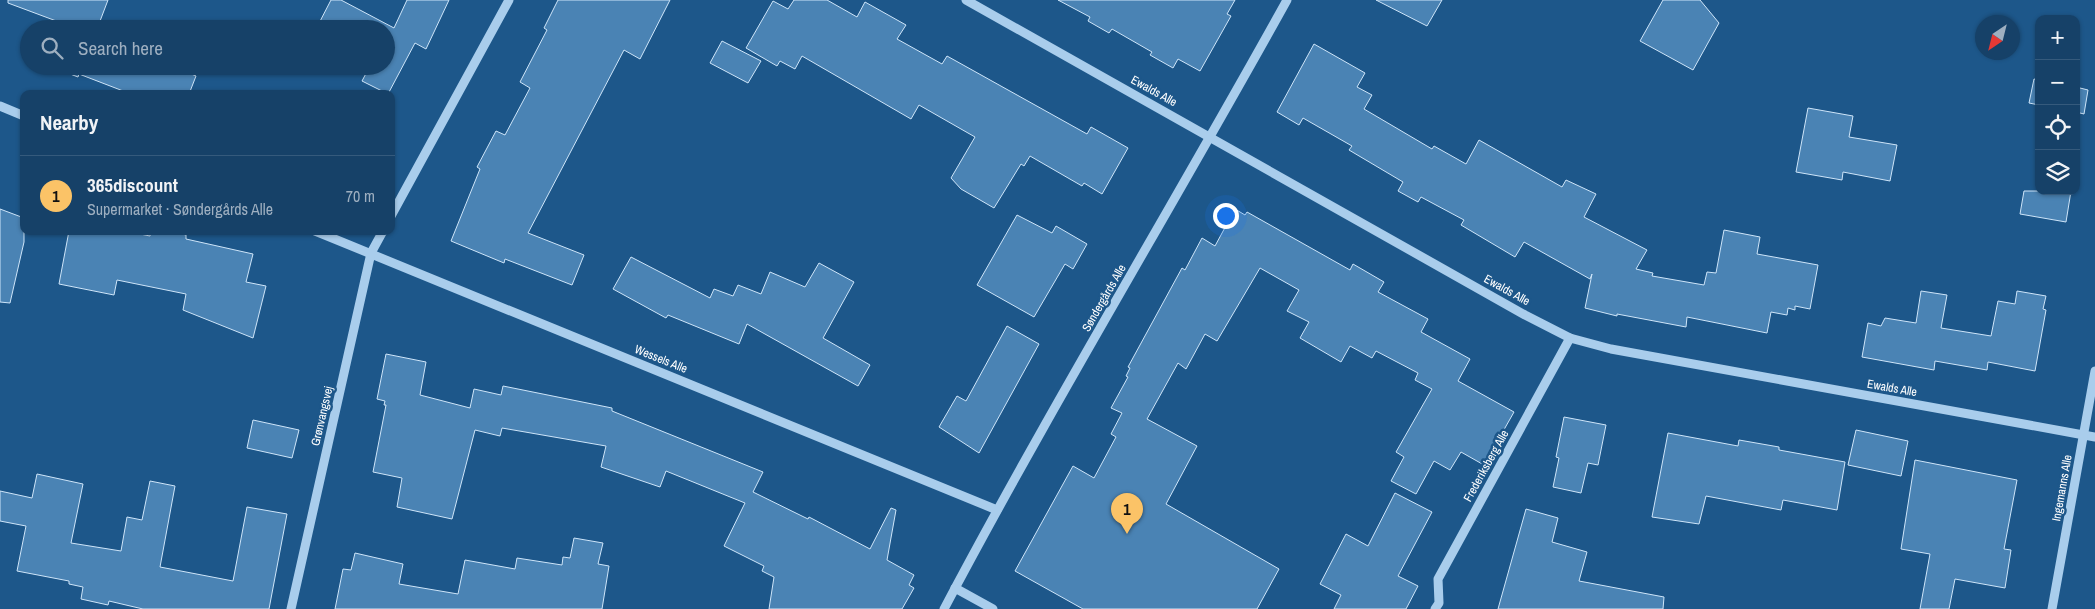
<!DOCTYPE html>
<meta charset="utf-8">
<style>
body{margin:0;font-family:"Archivo Narrow",sans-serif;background:#234c71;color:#f1f3f6}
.controls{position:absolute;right:15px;top:15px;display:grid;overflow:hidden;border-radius:10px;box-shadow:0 1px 4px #0004}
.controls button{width:45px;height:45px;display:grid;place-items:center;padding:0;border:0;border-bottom:1px solid #355a7c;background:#164168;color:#f1f3f6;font:25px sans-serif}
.compass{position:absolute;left:1975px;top:15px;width:45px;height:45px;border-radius:50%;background:#164168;box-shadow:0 1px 4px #0004;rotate:215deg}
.you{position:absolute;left:1225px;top:215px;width:18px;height:18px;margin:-12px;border:4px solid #fff;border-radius:50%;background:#1a73e8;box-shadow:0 0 0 8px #1a73e833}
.badge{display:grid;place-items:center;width:32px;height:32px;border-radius:50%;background:#fbc367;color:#111;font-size:16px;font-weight:700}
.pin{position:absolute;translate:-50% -41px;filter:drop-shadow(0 1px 2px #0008)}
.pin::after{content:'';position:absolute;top:26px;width:18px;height:15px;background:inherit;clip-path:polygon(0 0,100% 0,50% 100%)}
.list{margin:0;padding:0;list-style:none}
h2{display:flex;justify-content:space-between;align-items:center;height:65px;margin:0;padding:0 20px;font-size:21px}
h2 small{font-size:16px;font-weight:400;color:#9eafc0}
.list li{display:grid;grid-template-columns:32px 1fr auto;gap:15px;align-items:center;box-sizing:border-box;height:80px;padding:0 20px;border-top:1px solid #355a7c}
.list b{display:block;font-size:19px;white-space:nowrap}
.list p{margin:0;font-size:16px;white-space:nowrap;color:#9eafc0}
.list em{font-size:16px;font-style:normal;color:#9eafc0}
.icon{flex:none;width:28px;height:28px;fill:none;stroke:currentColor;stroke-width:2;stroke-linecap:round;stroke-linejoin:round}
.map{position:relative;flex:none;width:2095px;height:609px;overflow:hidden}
.search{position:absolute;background:#164168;box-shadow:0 1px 4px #0004;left:20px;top:20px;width:375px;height:55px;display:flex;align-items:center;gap:12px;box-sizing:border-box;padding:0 18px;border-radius:28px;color:#9eafc0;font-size:19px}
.panel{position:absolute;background:#164168;box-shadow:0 1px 4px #0004;left:20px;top:90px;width:375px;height:145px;border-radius:10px}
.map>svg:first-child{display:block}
.building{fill:#4a83b4;stroke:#cee5f9}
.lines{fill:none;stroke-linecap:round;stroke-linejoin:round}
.minor{stroke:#a9cdec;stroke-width:9}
.labels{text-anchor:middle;stroke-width:5;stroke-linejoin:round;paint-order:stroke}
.street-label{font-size:12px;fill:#fff;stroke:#1d578a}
</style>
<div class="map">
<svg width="2095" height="609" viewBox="0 0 2095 609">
<rect width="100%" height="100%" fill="#1d578a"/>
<!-- building -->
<g class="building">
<path d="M 8,0 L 108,0 L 97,29 L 56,29 L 59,22 L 8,3 Z"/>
<path d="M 331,0 L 341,0 L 394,28 L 407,0 L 449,0 L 426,49 L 415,43 L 388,94 L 362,81 L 370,66 L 386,66 L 386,29 L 316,29 Z"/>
<path d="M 558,0 L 670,0 L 640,59 L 624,50 L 528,233 L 584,255 L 572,285 L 505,259 L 504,263 L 451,241 L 480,169 L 477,167 L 496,131 L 505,135 L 530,88 L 520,82 L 547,30 L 544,28 Z"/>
<path d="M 794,0 L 827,0 L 857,17 L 865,2 L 906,25 L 897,39 L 942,64 L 947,56 L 1087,134 L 1091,127 L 1128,148 L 1102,194 L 1084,183 L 1082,186 L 1030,156 L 1024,166 L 1021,164 L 994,208 L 961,189 L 951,178 L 975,137 L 919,105 L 911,119 L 802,56 L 795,69 L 780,61 L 777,66 L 746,48 L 773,1 L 788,9 Z"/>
<path d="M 1058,0 L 1235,0 L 1227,14 L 1231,16 L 1200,71 L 1178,59 L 1173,68 L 1150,55 L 1152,52 L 1112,29 L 1109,33 L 1088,21 L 1090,17 Z"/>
<path d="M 1376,0 L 1442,0 L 1427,26 Z"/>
<path d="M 1663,0 L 1700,0 L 1719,23 L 1693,70 L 1640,41 Z"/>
<path d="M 722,41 L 761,61 L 748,83 L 710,63 Z"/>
<path d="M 1314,44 L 1365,73 L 1357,87 L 1372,95 L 1364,109 L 1432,149 L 1434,146 L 1466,164 L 1479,140 L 1562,187 L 1566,180 L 1596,194 L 1584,217 L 1647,250 L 1636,269 L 1653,273 L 1652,276 L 1704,285 L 1707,272 L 1716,273 L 1724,230 L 1760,237 L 1757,254 L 1818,265 L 1810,309 L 1795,306 L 1795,310 L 1788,308 L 1787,315 L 1771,312 L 1767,333 L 1687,317 L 1686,327 L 1617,314 L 1617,316 L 1585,308 L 1592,274 L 1590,279 L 1524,242 L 1515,257 L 1461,225 L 1464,220 L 1421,197 L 1418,202 L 1398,191 L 1403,182 L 1349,150 L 1352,146 L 1303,118 L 1299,125 L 1277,112 Z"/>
<path d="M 49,66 L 172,66 L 196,76 L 189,94 L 131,94 L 79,74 L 78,77 Z"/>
<path d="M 2034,79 L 2039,80 L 2039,105 L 2029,103 Z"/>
<path d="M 2076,87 L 2088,90 L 2084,114 L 2076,112 Z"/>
<path d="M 1808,108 L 1853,116 L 1849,137 L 1897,145 L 1890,181 L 1843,172 L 1842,180 L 1796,172 Z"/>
<path d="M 2024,191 L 2071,191 L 2066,222 L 2020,214 Z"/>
<path d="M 0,209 L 24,218 L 24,242 L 10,303 L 0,302 Z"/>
<path d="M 1235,209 L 1245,215 L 1247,212 L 1350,270 L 1353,264 L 1384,282 L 1378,292 L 1428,319 L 1421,332 L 1470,359 L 1458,381 L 1514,412 L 1484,465 L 1461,452 L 1450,470 L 1434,461 L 1416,494 L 1391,481 L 1404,457 L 1396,452 L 1432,389 L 1415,380 L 1418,373 L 1376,351 L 1372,358 L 1350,346 L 1341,362 L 1300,338 L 1309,322 L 1287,311 L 1299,290 L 1260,268 L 1217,341 L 1205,334 L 1186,369 L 1178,363 L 1147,419 L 1197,446 L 1166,504 L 1279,569 L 1257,609 L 1083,609 L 1015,571 L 1073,466 L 1094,478 L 1116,437 L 1111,434 L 1122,413 L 1111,408 L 1128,377 L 1126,376 L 1130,368 L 1128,367 L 1182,268 L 1185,270 L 1202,238 L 1215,246 Z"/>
<path d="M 1017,215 L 1052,233 L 1056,226 L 1087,244 L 1073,269 L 1065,264 L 1034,317 L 977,285 Z"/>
<path d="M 69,231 L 125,231 L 150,236 L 151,231 L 168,231 L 186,235 L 186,239 L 253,254 L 246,282 L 266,286 L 253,338 L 183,310 L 186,294 L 117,280 L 114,295 L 59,284 Z"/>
<path d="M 631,257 L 710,298 L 714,289 L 733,296 L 738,285 L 761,294 L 770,272 L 805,287 L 819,263 L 854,282 L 823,338 L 870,365 L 858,386 L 747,324 L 739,344 L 668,315 L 666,318 L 613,289 Z"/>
<path d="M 1921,291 L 1947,295 L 1941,328 L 1991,336 L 1998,301 L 2015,304 L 2017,291 L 2046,296 L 2043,309 L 2046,310 L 2035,371 L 1988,362 L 1987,370 L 1935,361 L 1934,370 L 1862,357 L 1868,323 L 1881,326 L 1885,318 L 1916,323 Z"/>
<path d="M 1007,326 L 1039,344 L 979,453 L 939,427 L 957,396 L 966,401 Z"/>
<path d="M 386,354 L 426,362 L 420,395 L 470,408 L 474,389 L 501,395 L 503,386 L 612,408 L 612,411 L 763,472 L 753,492 L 808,519 L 809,517 L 870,549 L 891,508 L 896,510 L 887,560 L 914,575 L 909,585 L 914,588 L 902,609 L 769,609 L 774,577 L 762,571 L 764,566 L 724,546 L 745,503 L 666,471 L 660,487 L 601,467 L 606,446 L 502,428 L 500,436 L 475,430 L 452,519 L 397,507 L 402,478 L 373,472 L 386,405 L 384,405 L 385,401 L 377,399 Z"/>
<path d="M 1564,417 L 1606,425 L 1598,465 L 1588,463 L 1581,493 L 1553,487 L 1559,458 L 1556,457 Z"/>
<path d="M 253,420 L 299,430 L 292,458 L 247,448 Z"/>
<path d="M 1856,430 L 1908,441 L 1901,476 L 1848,465 Z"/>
<path d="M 1668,433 L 1738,446 L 1739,440 L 1779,447 L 1779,450 L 1845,462 L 1837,510 L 1783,500 L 1781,510 L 1706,496 L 1699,524 L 1652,517 Z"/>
<path d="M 1915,460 L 2017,480 L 2004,549 L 2011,550 L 2005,588 L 1955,579 L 1949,609 L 1920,609 L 1930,554 L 1901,549 Z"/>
<path d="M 37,474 L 83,484 L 71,543 L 121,551 L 127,517 L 142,520 L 150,481 L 175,486 L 160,567 L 233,581 L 247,507 L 287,514 L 269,609 L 143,609 L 109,601 L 108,605 L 81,599 L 83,587 L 69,584 L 69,581 L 17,571 L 26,526 L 0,521 L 0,491 L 32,498 Z"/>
<path d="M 1395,493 L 1432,512 L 1398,576 L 1418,586 L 1406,609 L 1334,609 L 1341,595 L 1320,584 L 1346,534 L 1368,546 Z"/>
<path d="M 1526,509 L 1558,518 L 1552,542 L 1587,552 L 1579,581 L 1664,597 L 1663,609 L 1498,609 Z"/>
<path d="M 574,538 L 603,543 L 598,564 L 609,566 L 602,609 L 335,609 L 343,569 L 351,570 L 355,553 L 403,564 L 399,584 L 458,594 L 465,560 L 515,569 L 517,558 L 562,565 L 563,557 L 570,558 Z"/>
</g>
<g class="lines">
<!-- minor -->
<g class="minor">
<path d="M 966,0 L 1525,315 L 1570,338 L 1611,349 L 2095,437"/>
<path d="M 0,106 L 24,116"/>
<path d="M 391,216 L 509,0"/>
<path d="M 315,231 L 997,510"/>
<path d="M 955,588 L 993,609"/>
<path d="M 291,609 L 371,253 L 383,231"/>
<path d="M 944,609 C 1053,403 1174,204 1287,0"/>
<path d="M 1435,609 L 1439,603 L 1438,579 L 1570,338"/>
<path d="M 2052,609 L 2095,371"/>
</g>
</g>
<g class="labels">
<!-- street labels -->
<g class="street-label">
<text transform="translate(1154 91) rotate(29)" y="4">Ewalds Alle</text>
<text transform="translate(1507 290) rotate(29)" y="4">Ewalds Alle</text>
<text transform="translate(1104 298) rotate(-60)" y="4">Søndergårds Alle</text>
<text transform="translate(661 359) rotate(22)" y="4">Wessels Alle</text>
<text transform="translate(1892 388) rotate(10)" y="4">Ewalds Alle</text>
<text transform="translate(322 416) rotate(-77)" y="4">Grønvangsvej</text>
<text transform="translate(1486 466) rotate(-61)" y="4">Frederiksberg Alle</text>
<text transform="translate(2062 488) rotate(-80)" y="4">Ingemanns Alle</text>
</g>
</g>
</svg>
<div class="controls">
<button>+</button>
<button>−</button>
<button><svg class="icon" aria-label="locate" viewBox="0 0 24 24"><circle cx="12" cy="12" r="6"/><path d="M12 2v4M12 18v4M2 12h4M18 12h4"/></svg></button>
<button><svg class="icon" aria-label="layers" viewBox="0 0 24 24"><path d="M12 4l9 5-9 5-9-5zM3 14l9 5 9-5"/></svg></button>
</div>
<svg class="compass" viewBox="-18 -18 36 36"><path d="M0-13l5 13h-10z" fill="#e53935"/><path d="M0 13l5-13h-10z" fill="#9eafc0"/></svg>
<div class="you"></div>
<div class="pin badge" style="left:1127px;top:534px">1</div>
<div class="search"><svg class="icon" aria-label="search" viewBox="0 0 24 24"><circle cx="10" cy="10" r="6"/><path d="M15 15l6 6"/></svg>Search here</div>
<section class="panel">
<h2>Nearby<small></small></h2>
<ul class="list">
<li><span class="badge">1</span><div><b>365discount</b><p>Supermarket · Søndergårds Alle</p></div><em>70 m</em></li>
</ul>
</section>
</div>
